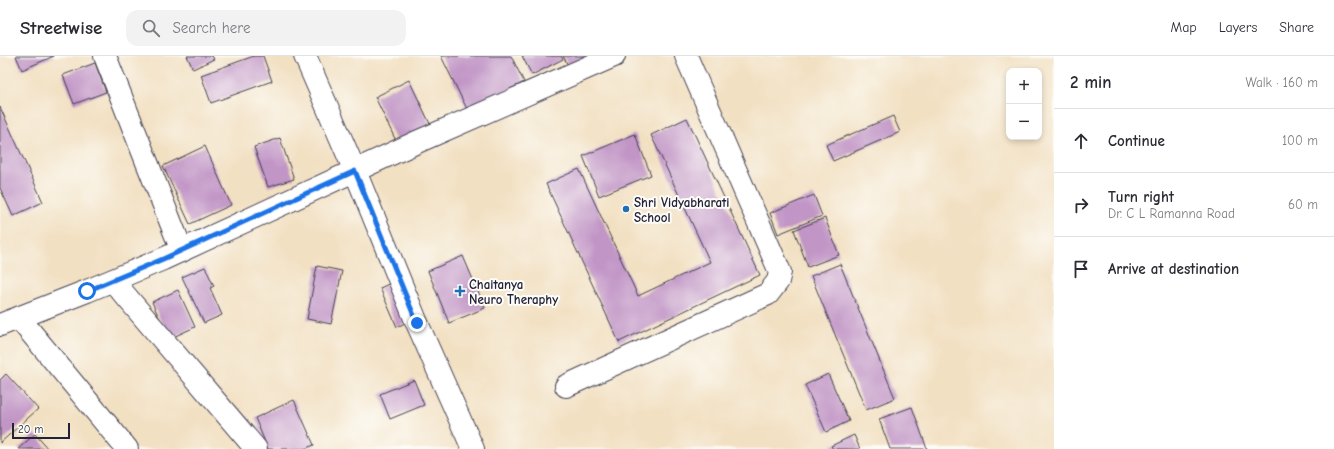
<!DOCTYPE html>
<meta charset="utf-8">
<style>
body{margin:0;font-family:"Comic Neue",sans-serif;background:#f2f2f3;color:#2b2b33}
.controls{position:absolute;right:12px;top:12px;display:grid;overflow:hidden;border-radius:8px;box-shadow:0 2px 6px #0003}
.controls button{width:36px;height:36px;display:grid;place-items:center;padding:0;border:0;border-bottom:1px solid #e1e1e2;background:#fff;color:#2b2b33;font:20px sans-serif}
.scale{position:absolute;left:12px;bottom:10px;width:58px;box-sizing:border-box;padding-left:4px;border:2px solid #22223b;border-top:0;font-size:11px;line-height:14px;white-space:nowrap;color:#22223b;-webkit-text-stroke:3px #fdfcf7;paint-order:stroke}
.stop{position:absolute;width:12px;height:12px;margin:-9px;border:3px solid #1a73e8;border-radius:50%;background:#fff}
.stop.end{background:#1a73e8;border-color:#fff;box-shadow:0 1px 4px #0008}
.list{margin:0;padding:0;list-style:none}
h2{display:flex;justify-content:space-between;align-items:center;height:52px;margin:0;padding:0 16px;font-size:17px}
h2 small{font-size:13px;font-weight:400;color:#7c7c81}
.list li{display:grid;grid-template-columns:26px 1fr auto;gap:12px;align-items:center;box-sizing:border-box;height:64px;padding:0 16px;border-top:1px solid #e1e1e2}
.list b{display:block;font-size:15px;white-space:nowrap}
.list p{margin:0;font-size:13px;white-space:nowrap;color:#7c7c81}
.list em{font-size:13px;font-style:normal;color:#7c7c81}
.icon{flex:none;width:22px;height:22px;fill:none;stroke:currentColor;stroke-width:2;stroke-linecap:round;stroke-linejoin:round}
.map{position:relative;flex:none;width:1054px;height:393px;overflow:hidden}
header{display:flex;align-items:center;gap:24px;box-sizing:border-box;height:56px;padding:0 20px;background:#fff;border-bottom:1px solid #e1e1e2}
header strong{font-size:19px}
nav{display:flex;gap:22px;margin-inline-start:auto;font-size:14px}
.search{width:280px;height:36px;background:#f2f2f3;display:flex;align-items:center;gap:10px;box-sizing:border-box;padding:0 14px;border-radius:12px;color:#7c7c81;font-size:15px}
main{display:flex}
aside{flex:1;background:#fff}
.map>svg:first-child{display:block}
.building{fill:#c195c6}
.lines{fill:none;stroke-linecap:round;stroke-linejoin:round}
.minor-casing{stroke:#413e4f;stroke-width:24}
.minor{stroke:#fff;stroke-width:22}
.route{stroke:#1a73e8;stroke-width:5}
.poi-dot{fill:#1f6fb2;stroke:#fdfcf7;stroke-width:1.5}
.labels{text-anchor:middle;stroke-width:4;stroke-linejoin:round;paint-order:stroke}
.poi-label{font-size:13px;font-weight:bold;fill:#22223b;stroke:#fdfcf7;text-anchor:start}
</style>
<header>
<strong>Streetwise</strong>
<div class="search"><svg class="icon" aria-label="search" viewBox="0 0 24 24"><circle cx="10" cy="10" r="6"/><path d="M15 15l6 6"/></svg>Search here</div>
<nav><a>Map</a><a>Layers</a><a>Share</a></nav>
</header>
<main>
<div class="map">
<svg width="1054" height="393" viewBox="0 0 1054 393">
<rect width="100%" height="100%" fill="#fdfcf7"/>
<filter id="ink" filterUnits="userSpaceOnUse"><feTurbulence type="fractalNoise" baseFrequency=".025" numOctaves="2"/><feDisplacementMap in="SourceGraphic" scale="8" xChannelSelector="R" yChannelSelector="G"/><feConvolveMatrix kernelMatrix="1 2 1 2 8 2 1 2 1" color-interpolation-filters="sRGB"/></filter>
<filter id="wash" filterUnits="userSpaceOnUse"><feTurbulence type="fractalNoise" baseFrequency=".012" numOctaves="4" result="noise"/><feDisplacementMap in="SourceGraphic" scale="16" xChannelSelector="R" yChannelSelector="G"/><feGaussianBlur stdDeviation="0.9" result="paint"/><feColorMatrix in="noise" values="0 0 0 0 0 0 0 0 0 0 0 0 0 0 0 0 0 1.4 0 .05"/><feComposite in="paint" operator="in"/></filter>
<g filter="url(#wash)">
<rect width="100%" height="100%" fill="#f2e0c2"/>
<g id="blocks">
<!-- building -->
<g class="building">
<path d="M 16,0 L 54,0 L 22,14 Z"/>
<path d="M 187,0 L 212,0 L 214,3 L 193,13 Z"/>
<path d="M 254,0 L 263,0 L 272,25 L 211,47 L 201,19 Z"/>
<path d="M 441,0 L 511,0 L 524,26 L 468,55 Z"/>
<path d="M 522,0 L 561,0 L 563,3 L 532,19 Z"/>
<path d="M 563,0 L 589,0 L 569,11 Z"/>
<path d="M 95,7 L 106,36 L 74,48 L 63,19 Z"/>
<path d="M 409,24 L 431,70 L 397,87 L 375,41 Z"/>
<path d="M 0,51 L 43,146 L 13,160 L 0,132 Z"/>
<path d="M 893,60 L 900,76 L 833,105 L 826,89 Z"/>
<path d="M 687,62 L 760,219 L 619,286 L 546,128 L 579,113 L 638,240 L 710,206 L 651,79 Z"/>
<path d="M 635,78 L 651,119 L 599,140 L 583,100 Z"/>
<path d="M 280,82 L 294,123 L 268,131 L 254,91 Z"/>
<path d="M 205,90 L 231,149 L 190,168 L 163,110 Z"/>
<path d="M 814,139 L 822,160 L 778,178 L 770,157 Z"/>
<path d="M 825,162 L 839,199 L 808,211 L 794,174 Z"/>
<path d="M 463,200 L 485,252 L 449,267 L 428,215 Z"/>
<path d="M 840,208 L 895,342 L 866,354 L 811,220 Z"/>
<path d="M 317,210 L 342,215 L 331,268 L 307,263 Z"/>
<path d="M 205,211 L 214,230 L 210,232 L 222,259 L 204,267 L 182,221 Z"/>
<path d="M 393,226 L 409,265 L 397,271 L 380,232 Z"/>
<path d="M 178,234 L 195,271 L 169,283 L 152,246 Z"/>
<path d="M 6,318 L 38,353 L 0,387 L 0,324 Z"/>
<path d="M 828,318 L 849,365 L 826,376 L 805,329 Z"/>
<path d="M 414,324 L 424,349 L 390,363 L 380,338 Z"/>
<path d="M 294,344 L 314,389 L 304,393 L 268,393 L 255,362 Z"/>
<path d="M 912,351 L 927,393 L 890,393 L 879,363 Z"/>
<path d="M 35,378 L 48,393 L 18,393 Z"/>
<path d="M 854,379 L 860,393 L 833,393 L 831,390 Z"/>
</g>
</g>
</g>
<g filter="url(#ink)">
<use href="#blocks" fill-opacity="0" stroke="#413e4f" stroke-width="1"/>
<g class="lines">
<defs>
<g id="minor">
<path d="M 105,0 L 182,195"/>
<path d="M 305,0 L 355,115 L 417,267 L 473,393"/>
<path d="M 113,225 L 256,393"/>
<path d="M 19,262 L 127,393"/>
<path d="M 0,269 L 87,235 L 163,203 L 417,86 L 614,0"/>
<path d="M 566,330 L 768,238 L 778,225 L 780,216 L 686,0"/>
</g>
</defs>
<!-- minor casing -->
<use href="#minor" class="minor-casing"/>
<!-- minor -->
<use href="#minor" class="minor"/>
</g>
</g>
<g class="lines" filter="url(#ink)">
<!-- route -->
<path class="route" d="M 87,235 L 163,203 L 355,115 L 417,267"/>
</g>
<!-- markers -->
<g class="poi-dot">
<circle cx="626" cy="153" r="4"/>
<path d="M458 229h4v4h4v4h-4v4h-4v-4h-4v-4h4z"/>
</g>
<g class="labels">
<!-- poi labels -->
<g class="poi-label">
<text x="634" y="151">Shri Vidyabharati<tspan x="634" dy="15">School</tspan></text>
<text x="469" y="233">Chaitanya<tspan x="469" dy="15">Neuro Theraphy</tspan></text>
</g>
</g>
</svg>
<div class="controls">
<button>+</button>
<button>−</button>
</div>
<div class="scale">20 m</div>
<div class="stop" style="left:87px;top:235px"></div>
<div class="stop end" style="left:417px;top:267px"></div>
</div>
<aside>
<h2>2 min<small>Walk · 160 m</small></h2>
<ul class="list">
<li><svg class="icon" aria-label="ahead" viewBox="0 0 24 24"><path d="M12 20V5M6 11l6-6 6 6"/></svg><div><b>Continue</b></div><em>100 m</em></li>
<li><svg class="icon" aria-label="right" viewBox="0 0 24 24"><path d="M7 20v-9h11M14 6l5 5-5 5"/></svg><div><b>Turn right</b><p>Dr. C L Ramanna Road</p></div><em>60 m</em></li>
<li><svg class="icon" aria-label="arrive" viewBox="0 0 24 24"><path d="M6 21V4h12l-3 4 3 4H6"/></svg><div><b>Arrive at destination</b></div></li>
</ul>
</aside>
</main>
